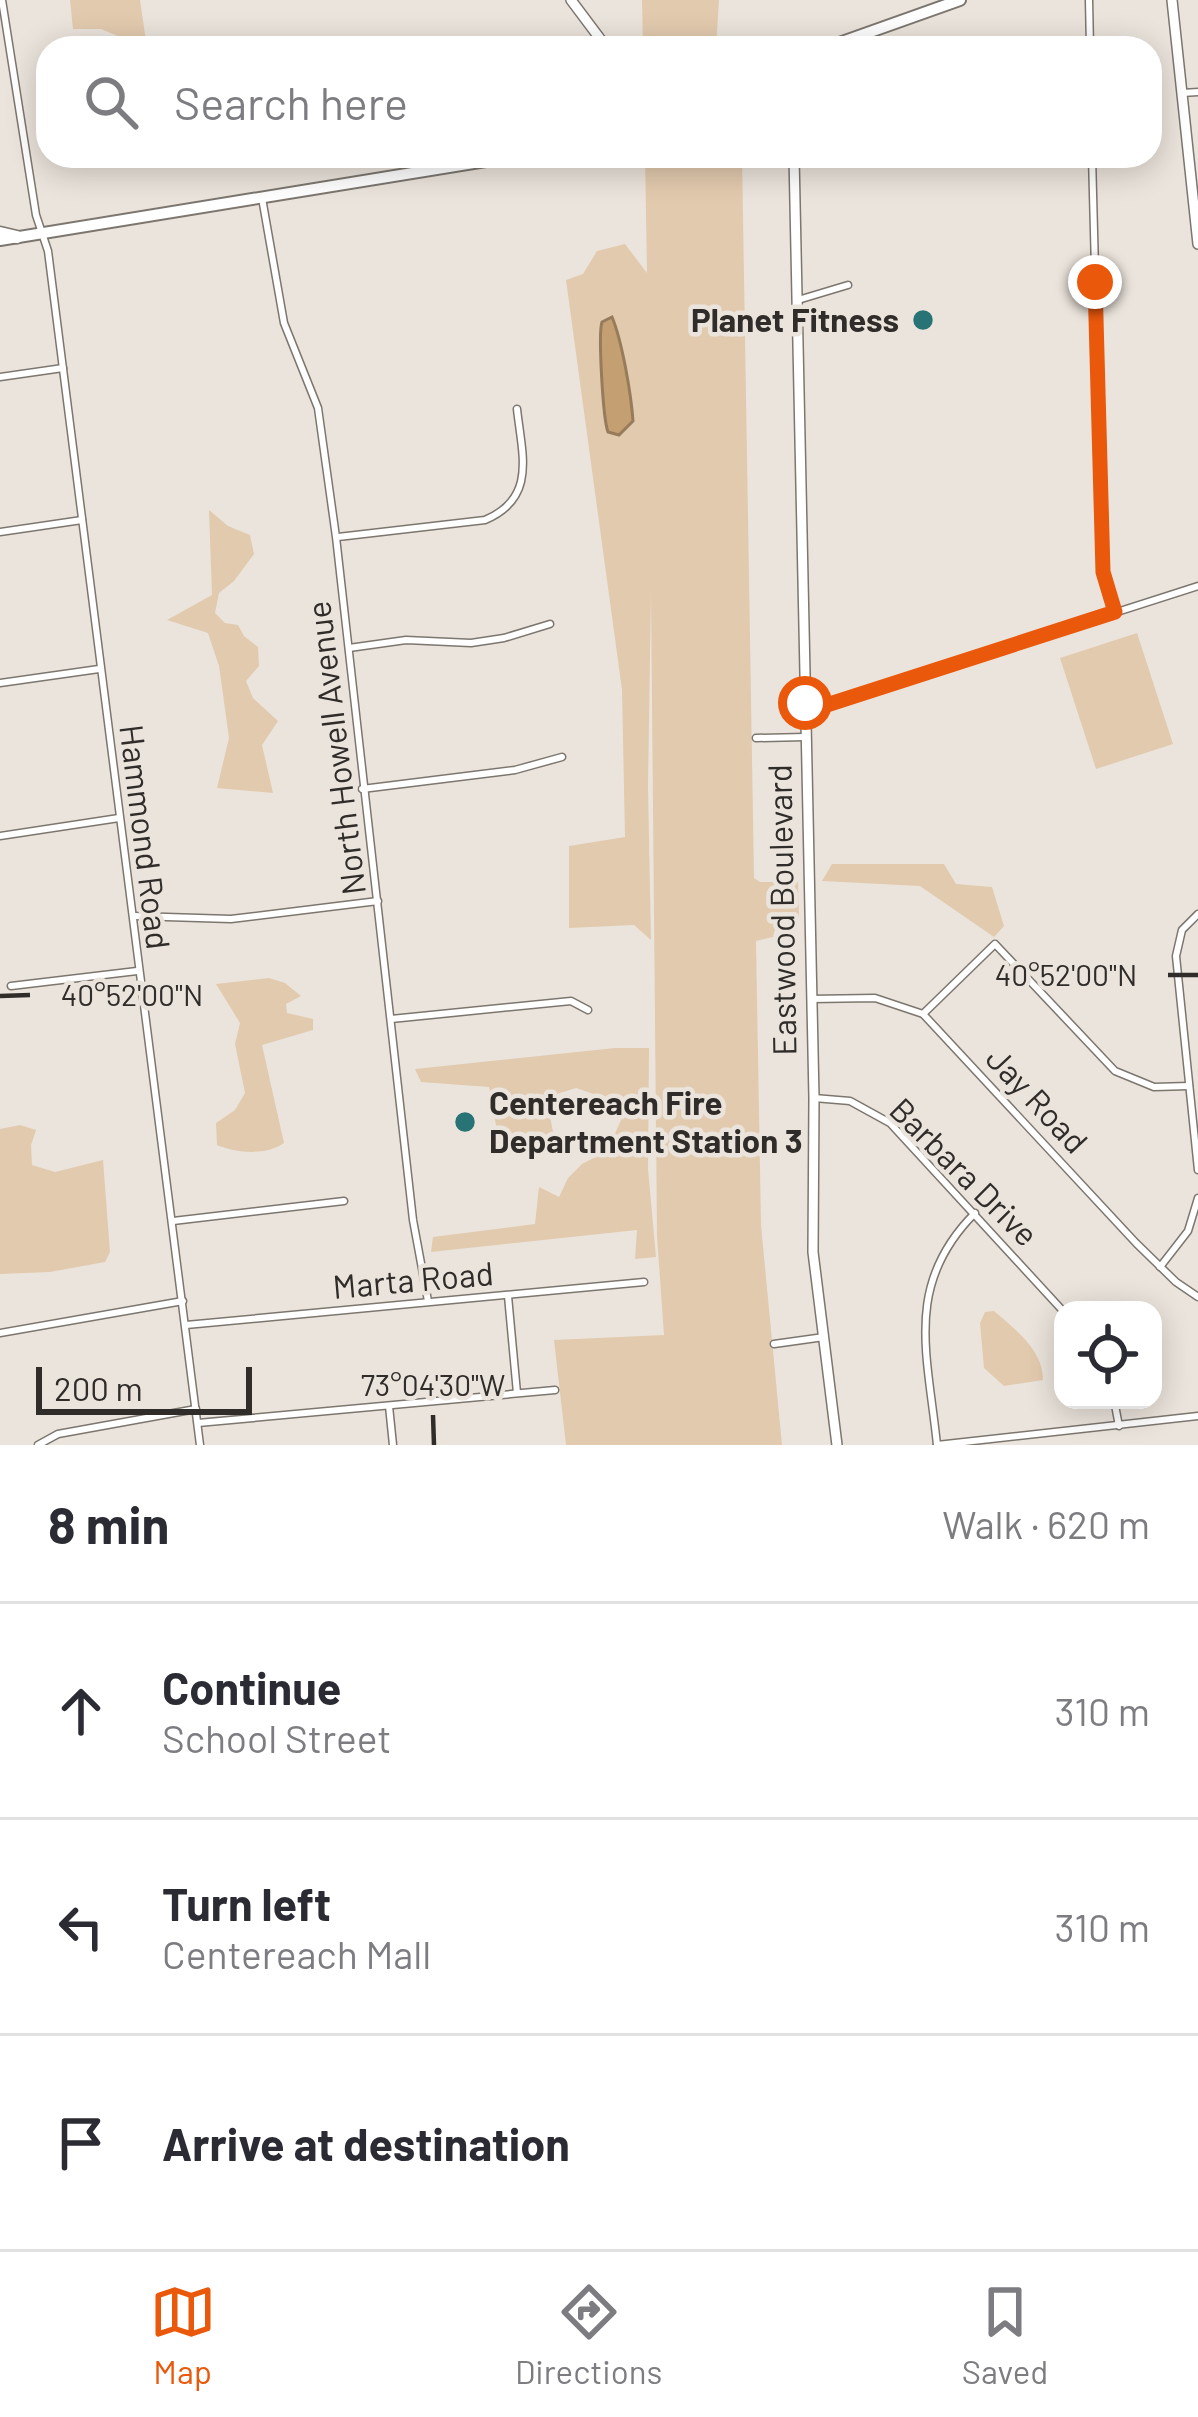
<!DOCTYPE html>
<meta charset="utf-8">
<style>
body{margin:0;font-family:Barlow,sans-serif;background:#f7f7f7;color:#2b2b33}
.controls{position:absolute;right:36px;bottom:36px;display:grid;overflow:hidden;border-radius:24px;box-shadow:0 6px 30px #0003}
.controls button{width:108px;height:108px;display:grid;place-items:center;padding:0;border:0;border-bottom:3px solid #e1e1e2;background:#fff;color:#2b2b33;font:60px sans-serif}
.scale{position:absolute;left:36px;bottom:30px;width:216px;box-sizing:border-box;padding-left:12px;border:6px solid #2f2c29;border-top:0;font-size:33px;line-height:42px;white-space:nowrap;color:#2f2c29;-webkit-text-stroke:9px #ebe4dc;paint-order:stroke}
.stop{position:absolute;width:36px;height:36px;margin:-27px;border:9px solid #ea580c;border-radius:50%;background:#fff}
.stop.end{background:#ea580c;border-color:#fff;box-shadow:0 3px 12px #0008}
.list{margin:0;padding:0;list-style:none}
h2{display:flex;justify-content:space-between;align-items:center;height:156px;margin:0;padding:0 48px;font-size:51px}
h2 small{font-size:39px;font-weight:400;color:#7c7c81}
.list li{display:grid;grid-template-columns:78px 1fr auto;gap:36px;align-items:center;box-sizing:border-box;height:216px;padding:0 48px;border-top:3px solid #e1e1e2}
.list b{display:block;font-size:45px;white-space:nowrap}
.list p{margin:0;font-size:39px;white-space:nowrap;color:#7c7c81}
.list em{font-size:39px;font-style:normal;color:#7c7c81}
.icon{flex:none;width:66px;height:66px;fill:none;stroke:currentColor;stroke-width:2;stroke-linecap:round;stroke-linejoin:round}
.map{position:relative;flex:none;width:1198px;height:1445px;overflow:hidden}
.search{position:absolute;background:#fff;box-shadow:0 6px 30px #0003;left:36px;right:36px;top:36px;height:132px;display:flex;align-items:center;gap:30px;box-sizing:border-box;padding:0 42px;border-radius:36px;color:#7c7c81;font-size:45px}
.sheet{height:804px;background:#fff}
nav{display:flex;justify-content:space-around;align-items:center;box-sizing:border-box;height:168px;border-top:3px solid #e1e1e2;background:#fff;font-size:33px;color:#7c7c81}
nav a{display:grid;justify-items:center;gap:6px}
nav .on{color:#ea580c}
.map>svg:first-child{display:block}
.green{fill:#e2caae;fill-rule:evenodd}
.water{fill:#c49f72;stroke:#977c5c;stroke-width:3}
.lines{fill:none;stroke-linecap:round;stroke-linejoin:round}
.street-casing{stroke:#7c766f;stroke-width:9}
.secondary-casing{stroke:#7c766f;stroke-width:12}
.primary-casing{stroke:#7c766f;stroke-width:14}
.highway-casing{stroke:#7c766f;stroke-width:15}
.street{stroke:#fff;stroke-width:6}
.secondary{stroke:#fff;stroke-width:9}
.primary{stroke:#fff;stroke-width:10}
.highway{stroke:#fff;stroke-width:12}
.route{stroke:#ea580c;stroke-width:15}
.ticks{fill:none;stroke:#2f2c29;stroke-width:4.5}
.poi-dot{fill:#287375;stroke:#ebe4dc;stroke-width:4.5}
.labels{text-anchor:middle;stroke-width:9;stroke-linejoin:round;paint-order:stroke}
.poi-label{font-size:33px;font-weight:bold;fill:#2f2c29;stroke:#ebe4dc;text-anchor:end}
.street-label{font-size:33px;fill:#2f2c29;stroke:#ebe4dc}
.ticks-label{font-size:30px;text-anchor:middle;fill:#2f2c29;stroke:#ebe4dc;stroke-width:9;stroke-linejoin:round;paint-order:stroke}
</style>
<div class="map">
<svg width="1198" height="1445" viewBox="0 0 1198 1445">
<rect width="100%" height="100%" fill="#ebe4dc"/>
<!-- green -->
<g class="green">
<path d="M 70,0 L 140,0 L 147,48 L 122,48 L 120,37 L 101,29 L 73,29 Z"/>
<path d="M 642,0 L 719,0 L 716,48 L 643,48 Z"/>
<path d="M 645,156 L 742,156 L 754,878 L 760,882 L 798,882 L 799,917 L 777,922 L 773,937 L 756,941 L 761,1225 L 782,1445 L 566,1445 L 554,1340 L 664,1335 L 657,1236 L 651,593 L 648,788 L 651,940 L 634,925 L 569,928 L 569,846 L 625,837 L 622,690 L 566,280 L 583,274 L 597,251 L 625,244 L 647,273 ZM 620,336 L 620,353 L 631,395 L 604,421 L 604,372 L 599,353 Z"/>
<path d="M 209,510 L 228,526 L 250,535 L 254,554 L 234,581 L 219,593 L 215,613 L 225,623 L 238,625 L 244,636 L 258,647 L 259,666 L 246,681 L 253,698 L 278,721 L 262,745 L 273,793 L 217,788 L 229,738 L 219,666 L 208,633 L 167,620 L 212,595 Z"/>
<path d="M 1137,633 L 1173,744 L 1096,769 L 1060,658 Z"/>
<path d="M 832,864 L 944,864 L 956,884 L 992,887 L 1004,926 L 994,937 L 920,886 L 822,881 Z"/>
<path d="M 269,978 L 285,983 L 301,996 L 286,1004 L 287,1013 L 313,1019 L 313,1030 L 262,1045 L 284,1143 C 266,1156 236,1153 217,1145 L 216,1123 L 235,1110 L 245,1093 L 235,1044 L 240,1023 L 216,984 Z"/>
<path d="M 615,1048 L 649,1048 L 648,1169 L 656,1257 L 635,1259 L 637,1230 L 431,1252 L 433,1237 L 535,1224 L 539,1187 L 559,1197 L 568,1178 L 582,1164 L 607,1151 L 621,1120 L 614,1101 L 576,1088 L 557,1094 L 549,1111 L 553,1132 L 535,1157 L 501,1153 L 489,1087 L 421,1082 L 415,1069 Z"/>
<path d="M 20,1125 L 36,1130 L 31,1145 L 32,1165 L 55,1172 L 103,1160 L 110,1252 L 105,1262 L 50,1272 L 0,1274 L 0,1129 Z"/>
<path d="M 994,1311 C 1016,1330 1043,1350 1043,1380 L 1004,1386 L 984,1368 L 980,1323 L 985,1312 Z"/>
</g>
<!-- water -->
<path class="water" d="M 612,317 C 622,341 631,393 633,421 L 619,435 L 608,432 C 603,419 598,334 602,322 Z"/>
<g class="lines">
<defs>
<g id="street">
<path d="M 2,0 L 36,215 L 48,251 L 200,1445"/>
<path d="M 1089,0 L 1090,48"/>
<path d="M 1182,93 L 1198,92"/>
<path d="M 1092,156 L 1103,572 L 1116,612"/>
<path d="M 262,198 L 284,323 L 318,408 L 336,537 L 413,1220 L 428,1301"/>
<path d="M 798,300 L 848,285"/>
<path d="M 0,377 L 63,368"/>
<path d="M 0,532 L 82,520"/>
<path d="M 338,537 L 485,520 C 537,498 522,455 517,409"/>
<path d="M 349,648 L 406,640 L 471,643 L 504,638 L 550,624"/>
<path d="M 0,683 L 99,669"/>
<path d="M 805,712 L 1198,586"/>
<path d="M 756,738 L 805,737"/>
<path d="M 362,789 L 515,770 L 562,757"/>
<path d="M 0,836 L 119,818"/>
<path d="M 1198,914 L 1182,930 L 1176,956 L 1198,1170"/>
<path d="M 134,916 L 231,919 L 378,901"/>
<path d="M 11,986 L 137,971"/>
<path d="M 811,999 L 875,998 L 923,1014 L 1136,1243 L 1176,1282 L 1198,1297"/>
<path d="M 923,1014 L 995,944 L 1115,1071 L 1154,1087 L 1189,1086"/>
<path d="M 391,1019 L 571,1001 L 588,1010"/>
<path d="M 814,1098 L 850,1101 L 890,1123 L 1063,1311"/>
<path d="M 173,1221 L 344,1201"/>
<path d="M 1160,1267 L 1188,1231 L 1198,1198"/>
<path d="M 508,1296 L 517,1393"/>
<path d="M 186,1325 L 644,1282"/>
<path d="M 0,1333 L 183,1301"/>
<path d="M 774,1344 L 824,1337"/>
<path d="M 1114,1400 L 1119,1426"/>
<path d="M 389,1406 L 393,1445"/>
<path d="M 198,1423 L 555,1390"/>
<path d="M 38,1445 L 58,1434 L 196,1409"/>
<path d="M 937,1445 L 1198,1416"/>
<path d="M 937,1445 C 928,1355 903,1285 975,1213"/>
</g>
<g id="secondary">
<path d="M 571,0 L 607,48"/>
<path d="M 1172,0 L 1198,244"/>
<path d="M 794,156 L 814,1098 L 813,1252 L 837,1445"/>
</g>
<g id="primary">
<path d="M 825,48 L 960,0"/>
<path d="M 0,240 L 517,156"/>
</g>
<path id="highway" d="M 0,233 L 17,237"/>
</defs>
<!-- street casing -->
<use href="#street" class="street-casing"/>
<!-- secondary casing -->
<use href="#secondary" class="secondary-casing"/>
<!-- primary casing -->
<use href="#primary" class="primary-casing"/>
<!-- highway casing -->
<use href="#highway" class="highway-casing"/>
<!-- street -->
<use href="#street" class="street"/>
<!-- secondary -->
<use href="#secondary" class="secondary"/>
<!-- primary -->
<use href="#primary" class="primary"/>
<!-- highway -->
<use href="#highway" class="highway"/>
</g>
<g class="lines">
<!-- route -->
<path class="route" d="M 805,703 L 805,712 L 1115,612 L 1103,572 L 1095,282"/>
</g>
<!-- ticks -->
<path class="ticks" d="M 1168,975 L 1198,975M 0,996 L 30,995M 433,1415 L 434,1445"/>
<!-- markers -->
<g class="poi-dot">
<circle cx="923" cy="320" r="12"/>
<circle cx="465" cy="1122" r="12"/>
</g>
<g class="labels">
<!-- poi labels -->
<g class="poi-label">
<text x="899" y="332">Planet Fitness</text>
<text x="489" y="1115" text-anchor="start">Centereach Fire<tspan x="489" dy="38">Department Station 3</tspan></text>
</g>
<!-- street labels -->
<g class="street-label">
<text transform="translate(336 748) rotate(-97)" y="12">North Howell Avenue</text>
<text transform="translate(145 837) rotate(83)" y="12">Hammond Road</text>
<text transform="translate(782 910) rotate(-91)" y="12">Eastwood Boulevard</text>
<text transform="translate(1037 1100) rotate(47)" y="12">Jay Road</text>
<text transform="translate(964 1172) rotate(45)" y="12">Barbara Drive</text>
<text transform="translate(413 1280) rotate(-5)" y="12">Marta Road</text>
</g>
</g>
<g class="ticks-label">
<text x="1066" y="986">40°52'00"N</text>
<text x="132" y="1006">40°52'00"N</text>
<text x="433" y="1396">73°04'30"W</text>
</g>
</svg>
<div class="controls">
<button><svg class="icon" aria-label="locate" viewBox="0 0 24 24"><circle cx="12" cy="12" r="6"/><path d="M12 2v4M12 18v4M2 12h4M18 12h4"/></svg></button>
</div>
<div class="scale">200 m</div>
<div class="stop" style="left:805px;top:703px"></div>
<div class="stop end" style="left:1095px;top:282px"></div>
<div class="search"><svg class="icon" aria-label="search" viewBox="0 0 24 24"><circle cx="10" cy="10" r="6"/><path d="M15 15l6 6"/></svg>Search here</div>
</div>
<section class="sheet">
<h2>8 min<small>Walk · 620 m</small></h2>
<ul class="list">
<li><svg class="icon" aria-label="ahead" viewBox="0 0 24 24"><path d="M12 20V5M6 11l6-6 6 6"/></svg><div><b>Continue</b><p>School Street</p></div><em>310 m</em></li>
<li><svg class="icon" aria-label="left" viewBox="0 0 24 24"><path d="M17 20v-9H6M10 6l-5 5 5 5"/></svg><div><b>Turn left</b><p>Centereach Mall</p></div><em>310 m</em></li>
<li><svg class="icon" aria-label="arrive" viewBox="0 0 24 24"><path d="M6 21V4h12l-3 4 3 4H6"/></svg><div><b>Arrive at destination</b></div></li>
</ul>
</section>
<nav>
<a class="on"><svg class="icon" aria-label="map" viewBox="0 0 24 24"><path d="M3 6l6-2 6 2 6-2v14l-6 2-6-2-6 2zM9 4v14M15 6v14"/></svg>Map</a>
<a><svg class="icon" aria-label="directions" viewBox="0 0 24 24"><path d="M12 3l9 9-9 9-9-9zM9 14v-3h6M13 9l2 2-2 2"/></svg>Directions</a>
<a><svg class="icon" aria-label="saved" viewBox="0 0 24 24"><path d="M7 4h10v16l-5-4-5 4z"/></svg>Saved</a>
</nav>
